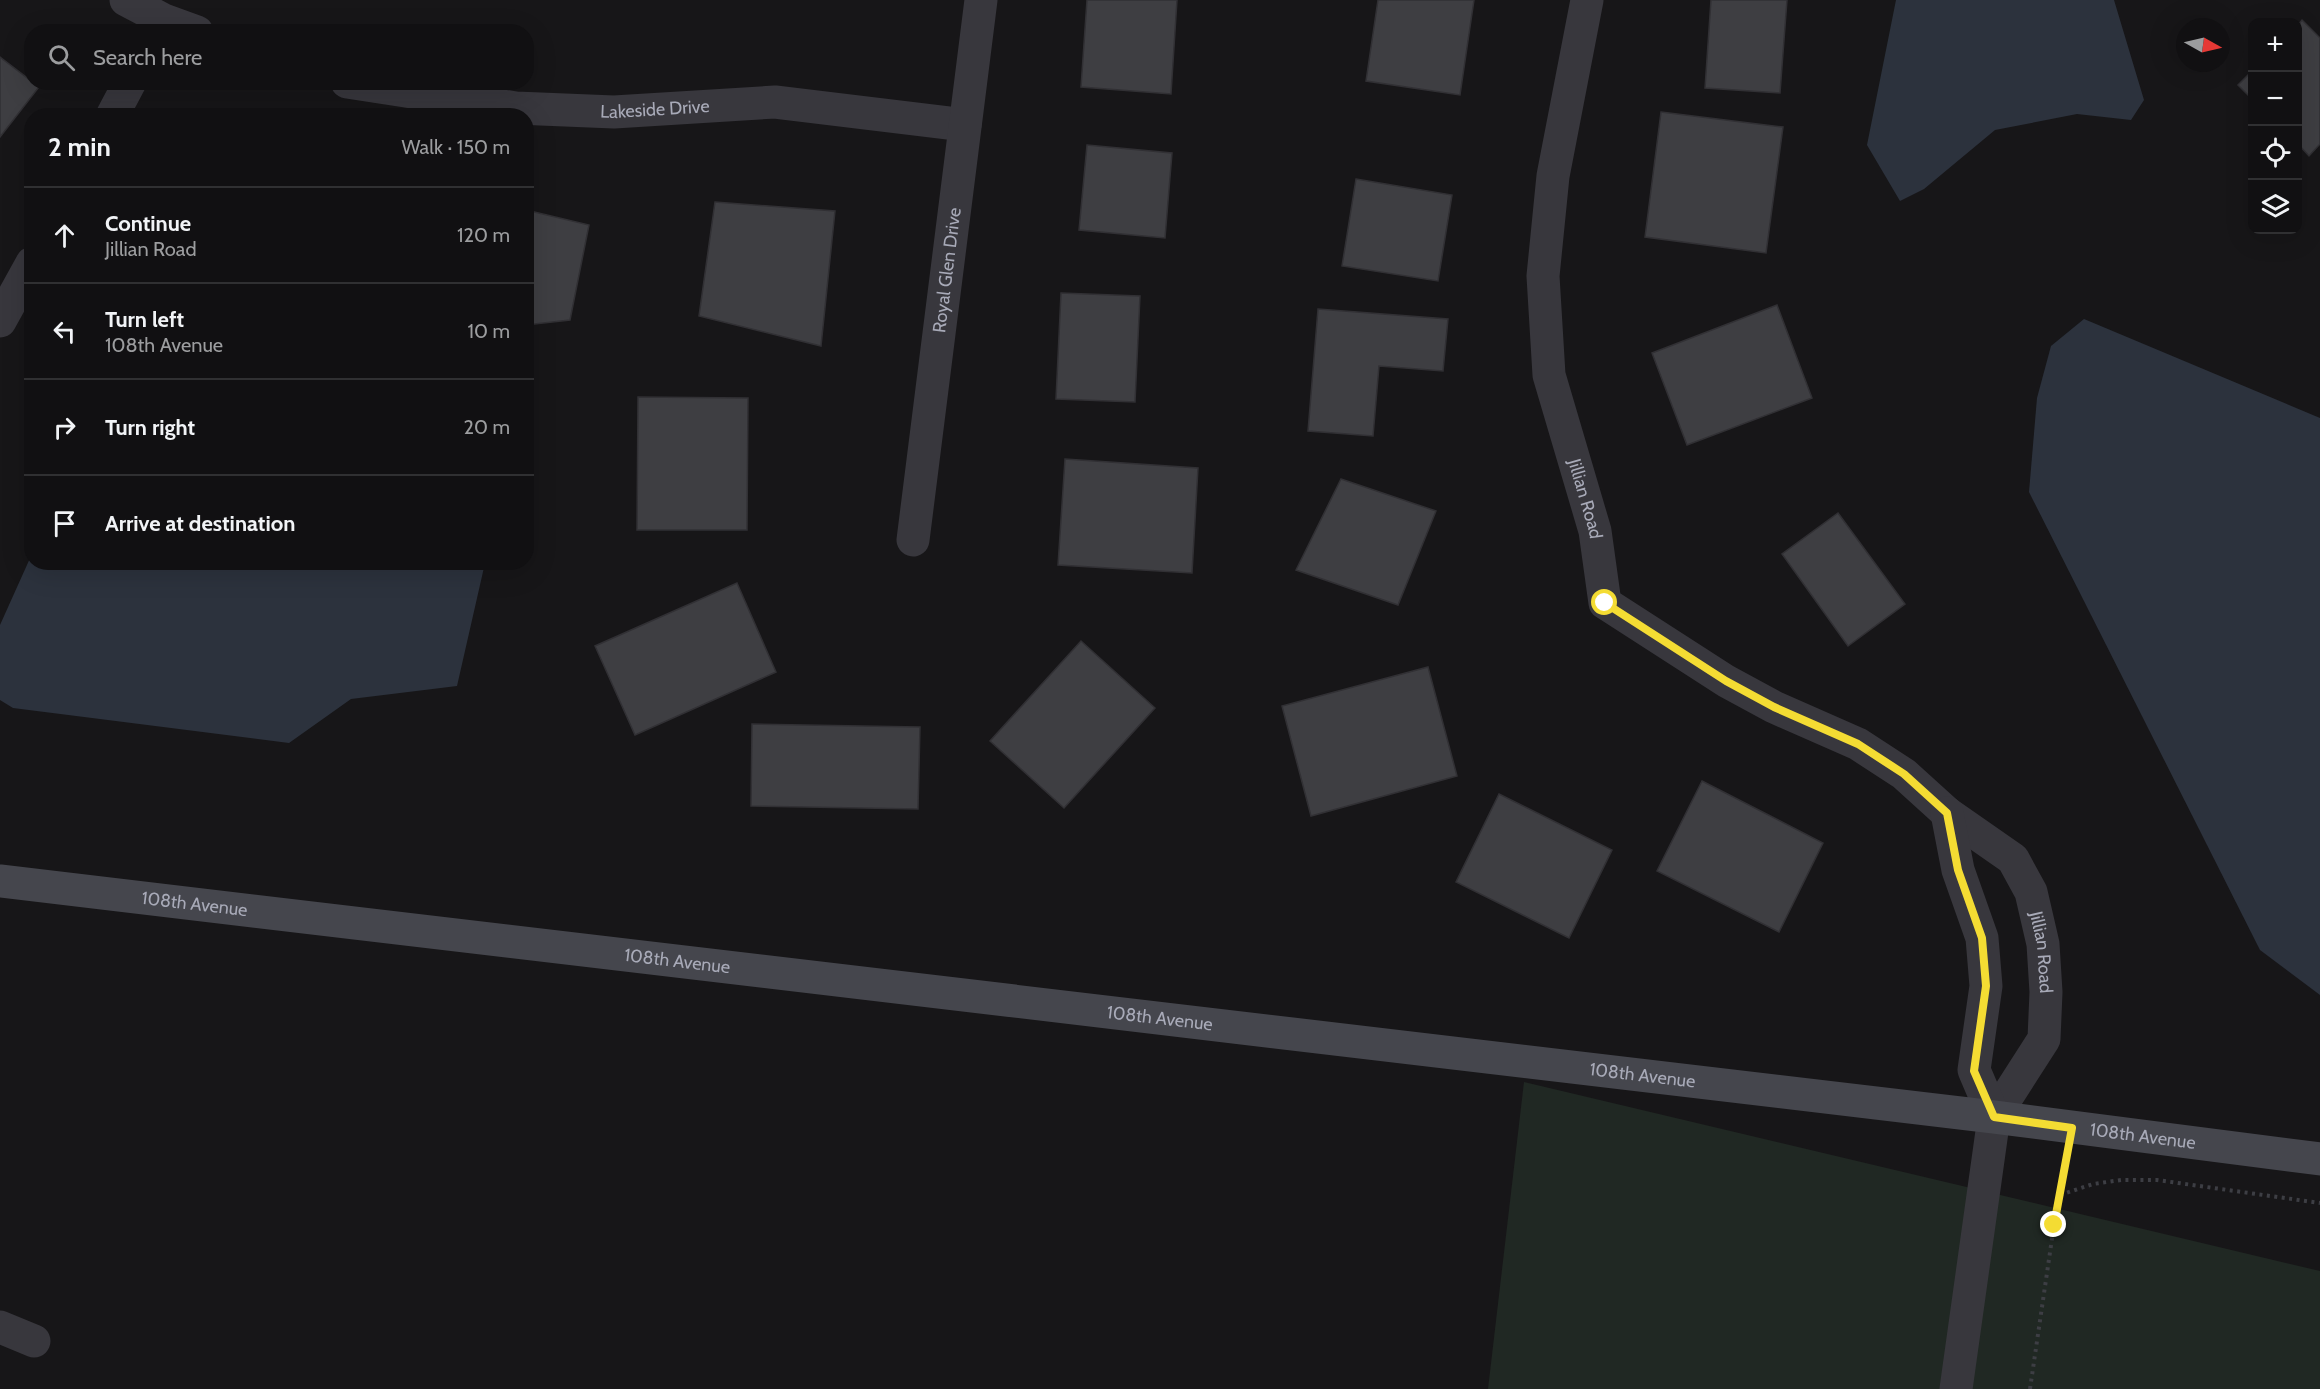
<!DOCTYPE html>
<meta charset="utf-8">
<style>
body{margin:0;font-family:Cabin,sans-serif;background:#1a191b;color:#f1f3f6}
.controls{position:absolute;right:18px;top:18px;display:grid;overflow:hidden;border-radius:12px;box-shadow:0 6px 24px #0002}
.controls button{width:54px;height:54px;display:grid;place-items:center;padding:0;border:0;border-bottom:2px solid #303032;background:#111012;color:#f1f3f6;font:30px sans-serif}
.compass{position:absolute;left:2176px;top:18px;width:54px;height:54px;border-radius:50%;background:#111012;box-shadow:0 6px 24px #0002;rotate:98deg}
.stop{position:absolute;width:18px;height:18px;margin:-14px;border:4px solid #f4dc33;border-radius:50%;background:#fff}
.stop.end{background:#f4dc33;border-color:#fff;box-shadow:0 2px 6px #0008}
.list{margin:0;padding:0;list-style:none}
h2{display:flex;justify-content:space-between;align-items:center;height:78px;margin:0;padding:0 24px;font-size:26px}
h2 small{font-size:20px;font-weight:400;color:#9c9d9f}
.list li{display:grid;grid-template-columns:39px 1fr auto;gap:18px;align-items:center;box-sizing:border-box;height:96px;padding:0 24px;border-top:2px solid #303032}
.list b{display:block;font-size:22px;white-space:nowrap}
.list p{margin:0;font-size:20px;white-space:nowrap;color:#9c9d9f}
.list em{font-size:20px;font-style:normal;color:#9c9d9f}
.icon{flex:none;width:33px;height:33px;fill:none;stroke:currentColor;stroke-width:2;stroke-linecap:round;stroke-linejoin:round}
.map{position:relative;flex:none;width:2320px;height:1389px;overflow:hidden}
.search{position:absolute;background:#111012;box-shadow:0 6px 24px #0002;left:24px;top:24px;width:510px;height:66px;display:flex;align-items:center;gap:15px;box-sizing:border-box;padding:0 21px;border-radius:24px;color:#9c9d9f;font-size:22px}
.panel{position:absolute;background:#111012;box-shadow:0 6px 24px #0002;left:24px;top:108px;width:510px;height:462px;border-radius:24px}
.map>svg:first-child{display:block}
.green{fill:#202823}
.water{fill:#2c323d}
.building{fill:#3e3e42;stroke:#313034;stroke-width:1.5}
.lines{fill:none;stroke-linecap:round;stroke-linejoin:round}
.path{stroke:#3d3e44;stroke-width:4;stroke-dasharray:3 4.5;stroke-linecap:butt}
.street{stroke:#38373d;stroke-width:33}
.secondary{stroke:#45464d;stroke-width:33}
.route{stroke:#f4dc33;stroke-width:8}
.labels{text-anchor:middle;stroke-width:5;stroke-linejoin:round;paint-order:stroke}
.street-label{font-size:18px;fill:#a8aab8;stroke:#121113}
</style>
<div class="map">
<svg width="2320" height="1389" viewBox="0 0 2320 1389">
<rect width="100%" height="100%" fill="#171618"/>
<!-- green -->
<path class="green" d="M 1524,1082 L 2320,1271 L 2320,1389 L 1488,1389 Z"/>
<!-- water -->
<g class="water">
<path d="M 1896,0 L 2114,0 L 2144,100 L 2131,120 L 2077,114 L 1995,130 L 1924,189 L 1900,201 L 1867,145 Z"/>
<path d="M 2084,319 L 2320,418 L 2320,995 L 2260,950 L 2029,492 L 2037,398 L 2051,346 Z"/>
<path d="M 31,556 L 32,562 L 485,563 L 457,686 L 351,699 L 289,743 L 13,708 L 0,700 L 0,625 Z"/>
</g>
<!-- building -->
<g class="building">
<path d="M 1087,0 L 1177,0 L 1171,94 L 1081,87 Z"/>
<path d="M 1378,0 L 1474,0 L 1460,95 L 1366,81 Z"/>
<path d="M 1711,0 L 1787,0 L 1780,93 L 1705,88 Z"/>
<path d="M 2302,20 L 2320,38 L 2320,144 L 2309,156 L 2298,144 L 2298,25 Z"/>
<path d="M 0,57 L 39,87 L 0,137 Z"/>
<path d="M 2252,71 L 2252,99 L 2238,85 Z"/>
<path d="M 1661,112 L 1783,127 L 1766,253 L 1645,237 Z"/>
<path d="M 1087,145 L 1172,153 L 1165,238 L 1079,230 Z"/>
<path d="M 1356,179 L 1452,195 L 1438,281 L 1342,266 Z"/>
<path d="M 715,202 L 835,211 L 821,346 L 699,316 Z"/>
<path d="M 526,210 L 589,225 L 570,320 L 526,325 Z"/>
<path d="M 1061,293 L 1140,296 L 1135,402 L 1056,399 Z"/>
<path d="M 1777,305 L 1812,398 L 1687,445 L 1652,353 Z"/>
<path d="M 1318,309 L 1448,319 L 1443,371 L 1379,366 L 1373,436 L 1308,431 Z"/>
<path d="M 638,397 L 748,398 L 747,530 L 637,530 Z"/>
<path d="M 1065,459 L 1198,468 L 1192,573 L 1058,565 Z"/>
<path d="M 1341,479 L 1436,511 L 1398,605 L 1296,570 Z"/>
<path d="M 1838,513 L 1905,604 L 1848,646 L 1782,554 Z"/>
<path d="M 737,583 L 776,672 L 635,735 L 595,646 Z"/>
<path d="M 1081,641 L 1155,708 L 1064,808 L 990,741 Z"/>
<path d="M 1428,667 L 1457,776 L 1311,816 L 1282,706 Z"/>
<path d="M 752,724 L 920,727 L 918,809 L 751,806 Z"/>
<path d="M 1702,781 L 1823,843 L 1779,932 L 1657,871 Z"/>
<path d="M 1499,794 L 1612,850 L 1569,938 L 1456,882 Z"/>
</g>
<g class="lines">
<!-- path -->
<g class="path">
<path d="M 2060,1195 L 2093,1184 L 2121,1180 L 2157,1180 L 2320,1203"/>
<path d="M 2030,1389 L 2054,1225 L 2065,1165"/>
</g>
<!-- street -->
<g class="street">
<path d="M 126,0 L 164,20 L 197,32"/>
<path id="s1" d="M 1587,0 L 1553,176 L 1543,276 L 1549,375 L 1595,531 L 1605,603 L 1726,681 L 1774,707 L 1858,744 L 1904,774 L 1947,813 L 2013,859 L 2031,892 L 2043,944 L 2046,992 L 2044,1039 L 1994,1117 L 1956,1389"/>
<path id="s2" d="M 347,82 L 516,108 L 614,112 L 775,102 L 965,125"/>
<path d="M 112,116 L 130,82"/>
<path d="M 0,321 L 32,263"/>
<path id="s3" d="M 913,540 L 981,0"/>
<path d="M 1947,813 L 1958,870 L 1982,938 L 1986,986 L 1974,1070 L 1994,1117"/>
<path d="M 0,1327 L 34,1341"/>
</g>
<!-- secondary -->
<path class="secondary" id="s4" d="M 0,881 L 1994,1117 L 2320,1159"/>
</g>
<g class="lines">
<!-- route -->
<path class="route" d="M 1605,603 L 1726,681 L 1774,707 L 1858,744 L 1904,774 L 1947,813 L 1958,870 L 1982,938 L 1986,986 L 1974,1071 L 1994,1117 L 2072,1128 L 2054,1225"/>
</g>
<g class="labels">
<!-- street labels -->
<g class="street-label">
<text dy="6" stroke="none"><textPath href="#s2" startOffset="310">Lakeside Drive</textPath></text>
<text dy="6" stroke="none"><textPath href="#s3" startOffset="272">Royal Glen Drive</textPath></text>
<text dy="6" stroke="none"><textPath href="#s1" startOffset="508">Jillian Road</textPath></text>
<text dy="6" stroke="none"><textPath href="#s4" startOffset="196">108th Avenue</textPath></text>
<text dy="6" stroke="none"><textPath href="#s1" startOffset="1197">Jillian Road</textPath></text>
<text dy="6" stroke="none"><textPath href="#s4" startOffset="682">108th Avenue</textPath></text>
<text dy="6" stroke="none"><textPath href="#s4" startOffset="1168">108th Avenue</textPath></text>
<text dy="6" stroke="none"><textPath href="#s4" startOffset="1654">108th Avenue</textPath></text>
<text dy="6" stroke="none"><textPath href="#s4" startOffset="2158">108th Avenue</textPath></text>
</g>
</g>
</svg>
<div class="controls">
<button>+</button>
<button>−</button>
<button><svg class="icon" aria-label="locate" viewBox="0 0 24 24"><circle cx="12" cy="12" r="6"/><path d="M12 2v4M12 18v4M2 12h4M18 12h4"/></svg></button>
<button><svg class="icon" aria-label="layers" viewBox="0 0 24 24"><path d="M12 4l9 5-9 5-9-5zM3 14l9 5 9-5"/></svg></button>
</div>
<svg class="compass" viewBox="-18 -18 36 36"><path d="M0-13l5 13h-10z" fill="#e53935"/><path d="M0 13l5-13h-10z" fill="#9c9d9f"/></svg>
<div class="stop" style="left:1605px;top:603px"></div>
<div class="stop end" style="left:2054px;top:1225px"></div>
<div class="search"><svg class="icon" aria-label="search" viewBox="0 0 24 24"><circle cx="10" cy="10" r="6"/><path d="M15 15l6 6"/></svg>Search here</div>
<section class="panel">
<h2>2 min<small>Walk · 150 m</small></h2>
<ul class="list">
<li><svg class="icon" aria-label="ahead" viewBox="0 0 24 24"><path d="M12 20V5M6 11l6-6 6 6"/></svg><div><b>Continue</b><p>Jillian Road</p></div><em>120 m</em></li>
<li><svg class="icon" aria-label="left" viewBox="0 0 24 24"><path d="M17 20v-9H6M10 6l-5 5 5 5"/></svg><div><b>Turn left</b><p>108th Avenue</p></div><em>10 m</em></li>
<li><svg class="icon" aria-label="right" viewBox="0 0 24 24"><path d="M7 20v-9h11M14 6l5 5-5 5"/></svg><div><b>Turn right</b></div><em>20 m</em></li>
<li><svg class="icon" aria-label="arrive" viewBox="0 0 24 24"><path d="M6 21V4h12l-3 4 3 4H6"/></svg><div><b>Arrive at destination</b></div></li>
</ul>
</section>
</div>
